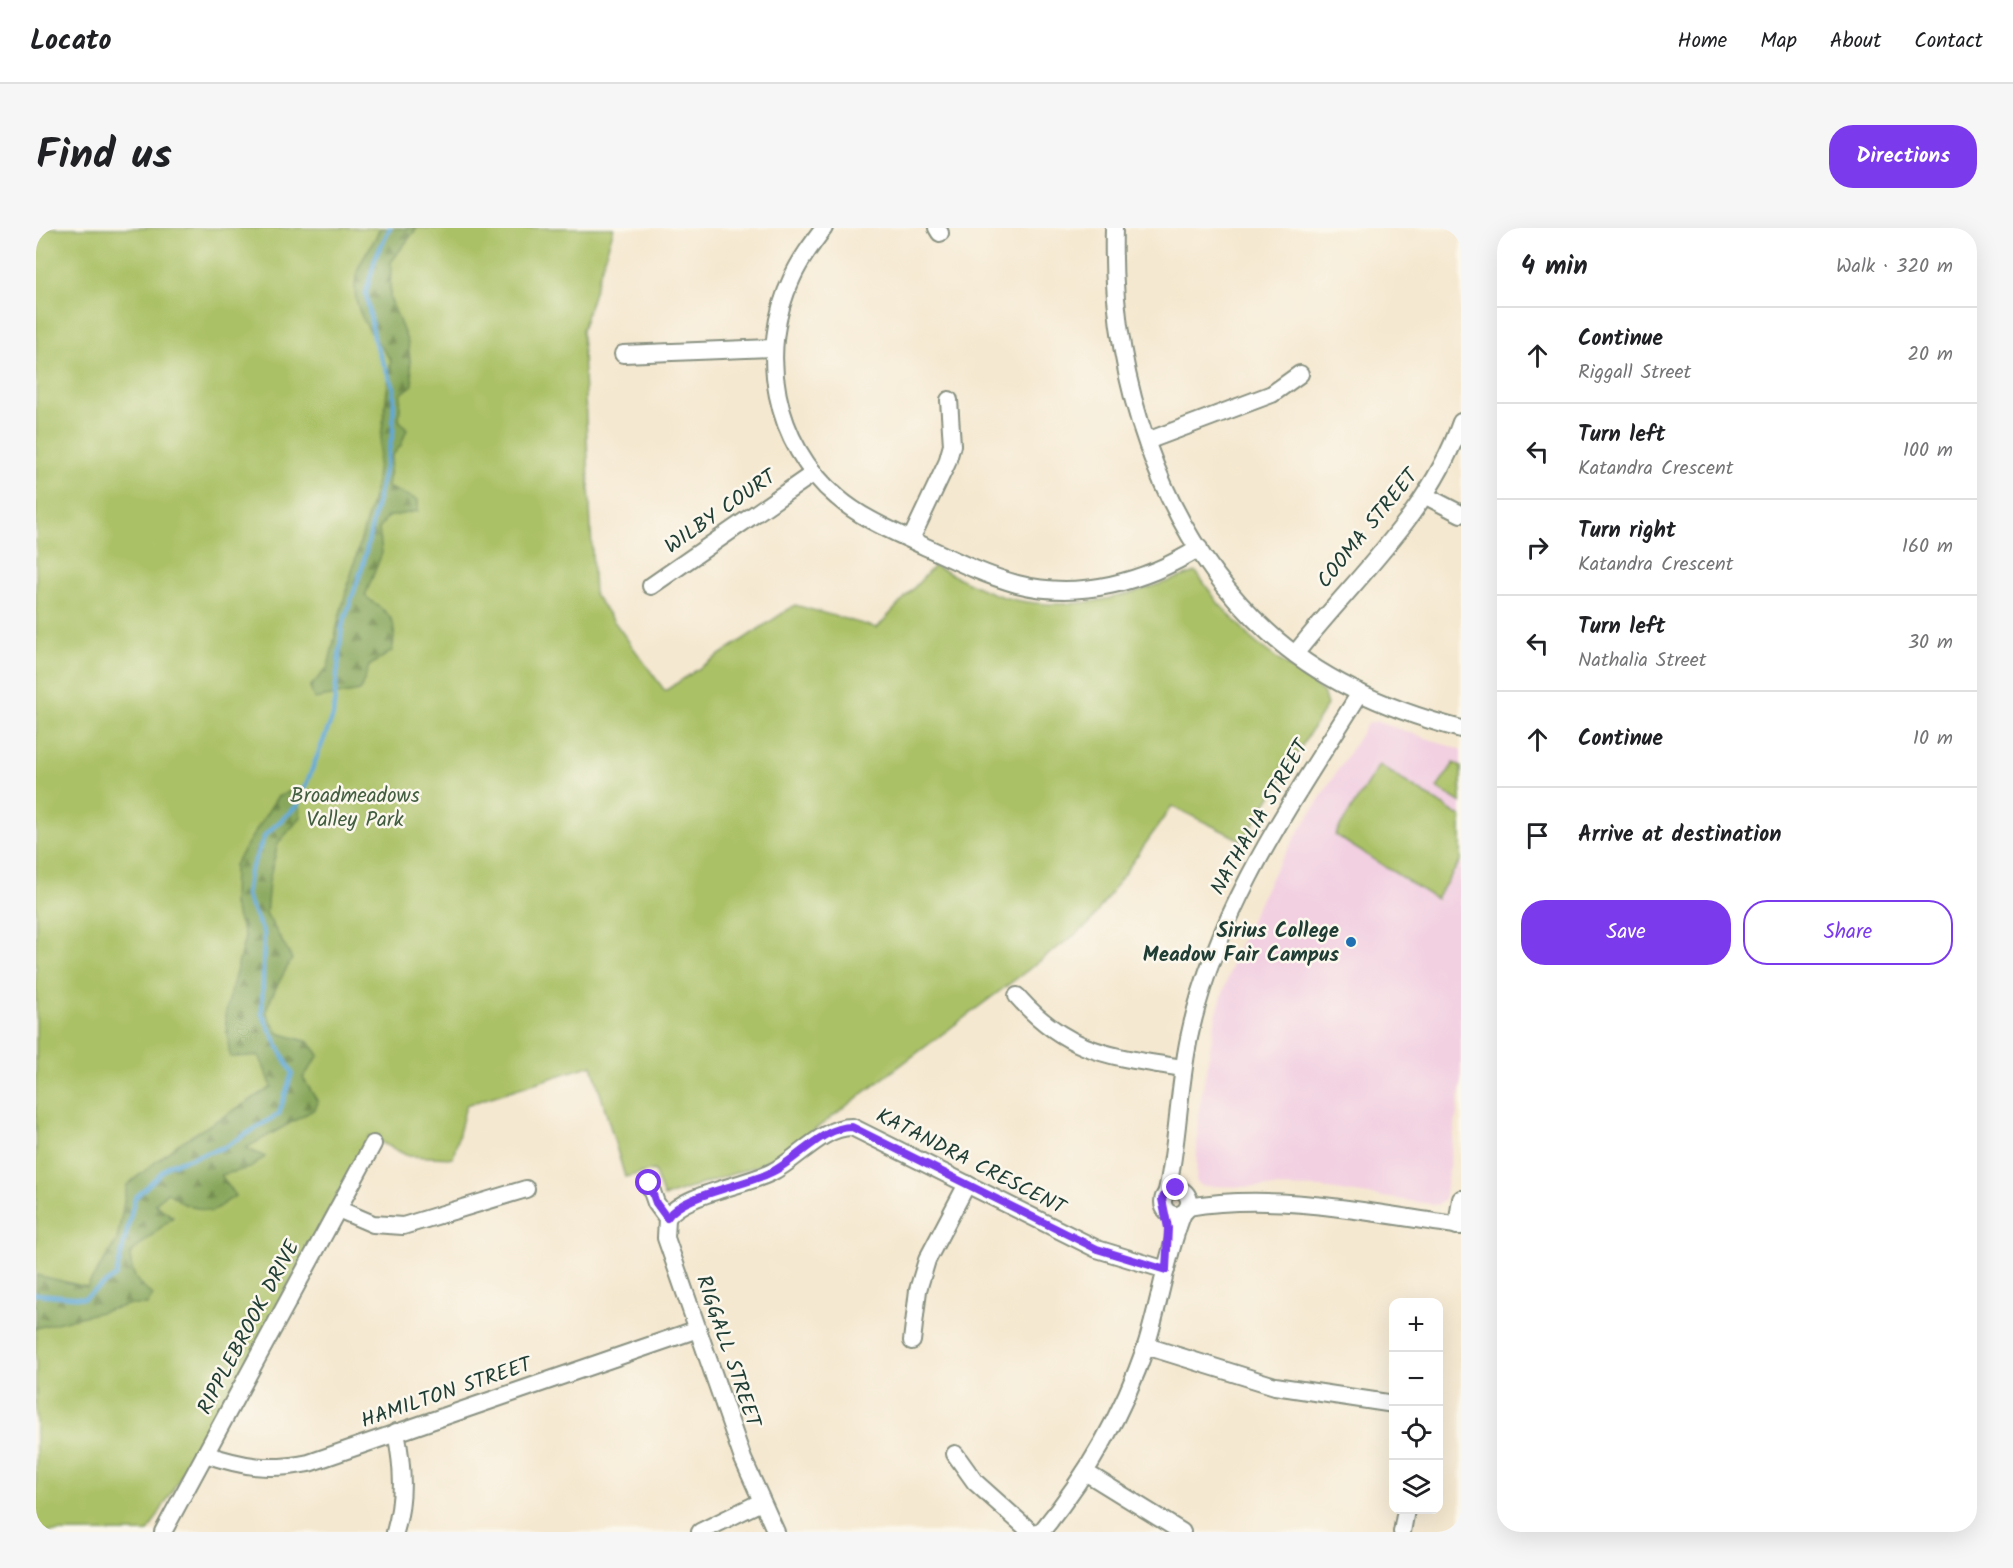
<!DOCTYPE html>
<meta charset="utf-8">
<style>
body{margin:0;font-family:Kalam,sans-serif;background:#f6f6f6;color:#202124}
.controls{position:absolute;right:18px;bottom:18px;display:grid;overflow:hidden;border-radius:12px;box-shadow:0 6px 24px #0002}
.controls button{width:54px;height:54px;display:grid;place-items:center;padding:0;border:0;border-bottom:2px solid #e0e0e0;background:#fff;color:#202124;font:30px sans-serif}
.stop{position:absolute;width:18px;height:18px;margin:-14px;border:4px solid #7c3aed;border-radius:50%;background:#fff}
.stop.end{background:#7c3aed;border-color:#fff;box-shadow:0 2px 6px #0008}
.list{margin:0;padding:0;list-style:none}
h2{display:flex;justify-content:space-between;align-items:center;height:78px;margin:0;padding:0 24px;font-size:26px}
h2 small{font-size:20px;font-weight:400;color:#757577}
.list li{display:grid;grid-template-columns:39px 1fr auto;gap:18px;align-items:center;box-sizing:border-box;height:96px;padding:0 24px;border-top:2px solid #e0e0e0}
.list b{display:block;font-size:22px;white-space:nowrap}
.list p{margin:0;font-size:20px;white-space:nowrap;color:#757577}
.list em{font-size:20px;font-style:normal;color:#757577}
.actions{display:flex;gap:12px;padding:18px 24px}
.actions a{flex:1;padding:14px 0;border:2px solid #7c3aed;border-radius:24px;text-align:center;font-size:21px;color:#7c3aed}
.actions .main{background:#7c3aed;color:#fff}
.icon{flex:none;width:33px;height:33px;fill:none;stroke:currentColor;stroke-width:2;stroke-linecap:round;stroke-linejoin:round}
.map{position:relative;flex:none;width:1425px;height:1304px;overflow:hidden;border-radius:24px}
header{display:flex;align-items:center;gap:36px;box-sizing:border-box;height:84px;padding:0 30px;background:#fff;border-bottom:2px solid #e0e0e0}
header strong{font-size:28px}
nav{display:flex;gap:33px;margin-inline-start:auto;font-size:21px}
.intro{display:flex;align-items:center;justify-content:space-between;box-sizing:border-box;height:144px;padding:0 36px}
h1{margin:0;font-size:42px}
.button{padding:15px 27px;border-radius:24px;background:#7c3aed;color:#fff;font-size:21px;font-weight:700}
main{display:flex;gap:36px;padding:0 36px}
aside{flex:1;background:#fff;border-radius:24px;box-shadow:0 6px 24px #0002}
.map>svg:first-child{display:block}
.built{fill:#f2cfe1}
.green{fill:#abc166;stroke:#657f4d;stroke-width:1.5}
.forest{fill:url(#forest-firs);stroke:#547248;stroke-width:1.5}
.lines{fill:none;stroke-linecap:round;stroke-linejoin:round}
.stream{stroke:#60a9d7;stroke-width:4.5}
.minor-casing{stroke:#8a9282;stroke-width:20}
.minor{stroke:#fff;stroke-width:16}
.route{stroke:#7c3aed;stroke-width:8}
.poi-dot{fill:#1f6fb2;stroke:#fbf7ec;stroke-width:2}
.labels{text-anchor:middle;stroke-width:5;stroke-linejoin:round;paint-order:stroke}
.street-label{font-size:21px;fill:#1f3d34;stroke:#fbf7ec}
.park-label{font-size:21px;fill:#425e40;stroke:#fbf7ec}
.poi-label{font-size:21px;font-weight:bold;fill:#1f3d34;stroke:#fbf7ec;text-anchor:end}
</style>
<header>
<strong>Locato</strong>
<nav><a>Home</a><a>Map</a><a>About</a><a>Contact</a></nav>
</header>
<div class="intro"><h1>Find us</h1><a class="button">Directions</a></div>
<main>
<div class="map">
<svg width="1425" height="1304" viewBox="0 0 1425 1304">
<defs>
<pattern id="forest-firs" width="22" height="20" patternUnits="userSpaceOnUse" patternTransform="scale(1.5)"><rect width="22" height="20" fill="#88a75b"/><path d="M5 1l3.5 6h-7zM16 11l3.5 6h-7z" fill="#6f894c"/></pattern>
</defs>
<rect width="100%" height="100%" fill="#fbf7ec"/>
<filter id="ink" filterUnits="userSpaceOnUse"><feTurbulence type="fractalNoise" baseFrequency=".0167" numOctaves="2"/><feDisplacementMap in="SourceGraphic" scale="12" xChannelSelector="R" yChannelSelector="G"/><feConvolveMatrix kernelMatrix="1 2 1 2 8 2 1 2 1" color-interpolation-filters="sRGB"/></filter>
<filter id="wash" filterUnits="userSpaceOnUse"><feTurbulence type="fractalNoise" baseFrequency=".008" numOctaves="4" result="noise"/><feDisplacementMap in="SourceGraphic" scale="24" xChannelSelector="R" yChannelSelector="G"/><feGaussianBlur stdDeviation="1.35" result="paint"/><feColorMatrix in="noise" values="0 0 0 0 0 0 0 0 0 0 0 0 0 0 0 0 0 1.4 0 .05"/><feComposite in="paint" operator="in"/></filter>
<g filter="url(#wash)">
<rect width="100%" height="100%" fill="#f5e8d0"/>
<!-- built -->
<path class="built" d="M 1340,493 L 1425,522 L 1425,857 L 1408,973 L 1401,977 L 1286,960 L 1165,958 L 1160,953 L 1162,887 L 1180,787 L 1196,736 L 1214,692 L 1240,640 L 1331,496 Z"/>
<!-- green -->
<g class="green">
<path d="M 0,0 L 578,0 L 546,102 L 558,366 L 629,463 L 759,377 L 841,400 L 898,338 C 924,350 951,366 979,372 C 1045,385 1098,365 1160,344 L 1183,376 L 1220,415 L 1287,464 L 1291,477 L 1207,613 L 1136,578 L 1052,697 L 758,917 L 723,937 L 628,969 L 618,942 L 589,949 L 556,837 L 430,877 L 417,930 L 372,928 L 333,908 L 190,1172 L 112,1304 L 0,1304 Z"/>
<path d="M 1418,535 L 1425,539 L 1425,575 L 1401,560 Z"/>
<path d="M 1343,537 L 1425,589 L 1425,632 L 1400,671 L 1299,607 Z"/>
</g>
<!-- forest -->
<g class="forest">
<path d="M 344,0 L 381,0 L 355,34 L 354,70 L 372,115 L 377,157 L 365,166 L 363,192 L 371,201 L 365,217 L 356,228 L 351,259 L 382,272 L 382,283 L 351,289 L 343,301 L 346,325 L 329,368 C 354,388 363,388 356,423 L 333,438 L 324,463 L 278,471 L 274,459 L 292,439 L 305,382 L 338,266 L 355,132 C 335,106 310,77 322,41 C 326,30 338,15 344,0 Z"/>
<path d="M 261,560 L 265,589 L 242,615 L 233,653 L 230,685 L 256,731 C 248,745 233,770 230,784 L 242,805 L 273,814 L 283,827 L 267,850 L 282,874 L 279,881 L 210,920 L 229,929 L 214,940 L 185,947 L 199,968 L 175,984 L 148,976 L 131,964 L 119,976 L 137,989 L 94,1026 C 95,1046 101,1057 117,1067 L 111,1077 L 92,1077 L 0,1100 L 0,1047 L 51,1059 L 81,1012 L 91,957 L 142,916 L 236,859 L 223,828 L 194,829 L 189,787 L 209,709 L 197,677 L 198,637 L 241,569 Z"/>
</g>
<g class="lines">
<!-- stream -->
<path class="stream" d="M 0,1066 L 48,1070 L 80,1048 L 99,970 L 133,937 L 189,919 L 243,886 L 256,845 L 226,786 L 228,706 L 210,668 L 213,646 L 229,607 L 262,577 L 297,488 L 306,399 L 327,337 L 357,204 L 358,160 L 339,115 L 330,65 L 340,28 L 354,0"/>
</g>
</g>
<g filter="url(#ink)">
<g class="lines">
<defs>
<g id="minor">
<path d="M 788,0 C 776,16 764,32 756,50 C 721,123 738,216 801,269 C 826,291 859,304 888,318 C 918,332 948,347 981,356 C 1043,372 1109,354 1163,320"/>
<path d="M 901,0 L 904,5"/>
<path d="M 1078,0 C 1074,145 1122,304 1232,404 C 1285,453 1356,483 1425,501"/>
<path d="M 587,126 L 737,120"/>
<path d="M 1111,213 L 1236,166 L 1264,146"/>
<path d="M 1390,268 L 1425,286"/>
<path d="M 875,311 L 911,235 L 916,217 L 913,172"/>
<path d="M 615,358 L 778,245"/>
<path d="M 1259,426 C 1317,352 1394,285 1425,194"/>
<path d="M 981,768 C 1032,826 1075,828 1146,840"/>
<path d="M 613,955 L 620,975 L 631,990 L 630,1010 L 707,1231 L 740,1304"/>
<circle cx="1140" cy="974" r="13"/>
<path d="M 1131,963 C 1143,910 1142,855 1155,801 C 1184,675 1257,573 1324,465"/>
<path d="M 1152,979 C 1242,964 1335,985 1425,998"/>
<path d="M 302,981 L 337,996 L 367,998 L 490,961"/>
<path d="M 631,990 C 646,966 709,958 736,944 C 762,931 786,899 816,899 L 1061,1021 L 1130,1042"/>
<path d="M 1421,998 L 1425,971"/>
<path d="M 876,1113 L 882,1062 L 891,1032 L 931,956"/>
<path d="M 1110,1118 L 1239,1158 L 1358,1176"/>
<path d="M 169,1226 C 208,1239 233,1243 273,1235 L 662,1101"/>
<path d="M 919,1226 L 939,1254 L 995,1304"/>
<path d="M 1049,1244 L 1146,1304"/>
<path d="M 127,1304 L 337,916"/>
<path d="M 359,1304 C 369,1270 367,1239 360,1204"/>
<path d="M 664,1304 L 725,1274"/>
<path d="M 1005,1304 C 1050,1249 1087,1185 1110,1118 C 1124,1074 1130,1028 1147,985"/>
<path d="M 1366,1304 L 1370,1282"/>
</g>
</defs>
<!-- minor casing -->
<use href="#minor" class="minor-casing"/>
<!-- minor -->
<use href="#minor" class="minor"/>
</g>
</g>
<g class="lines" filter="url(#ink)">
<!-- route -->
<path class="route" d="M 613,955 L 620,975 L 631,990 C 646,966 709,958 736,944 C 762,931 786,899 816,899 L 1061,1021 L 1130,1042 L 1132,1000 L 1126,971 L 1131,963 L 1140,960"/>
</g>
<!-- markers -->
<circle class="poi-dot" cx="1315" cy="714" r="6"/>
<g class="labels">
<!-- street labels -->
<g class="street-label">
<text transform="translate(684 283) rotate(-35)" y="7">WILBY COURT</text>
<text transform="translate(1331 300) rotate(-51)" y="7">COOMA STREET</text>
<text transform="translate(1223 589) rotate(-60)" y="7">NATHALIA STREET</text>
<text transform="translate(935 933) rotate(27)" y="7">KATANDRA CRESCENT</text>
<text transform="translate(212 1099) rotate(-62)" y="7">RIPPLEBROOK DRIVE</text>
<text transform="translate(693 1123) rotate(71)" y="7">RIGGALL STREET</text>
<text transform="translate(410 1164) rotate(-19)" y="7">HAMILTON STREET</text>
</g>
<!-- park labels -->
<g class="park-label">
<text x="319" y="574">Broadmeadows<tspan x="319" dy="24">Valley Park</tspan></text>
</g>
<!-- poi labels -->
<g class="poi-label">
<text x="1303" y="709">Sirius College<tspan x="1303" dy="24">Meadow Fair Campus</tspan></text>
</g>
</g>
</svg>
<div class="controls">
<button>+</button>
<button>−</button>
<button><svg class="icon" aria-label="locate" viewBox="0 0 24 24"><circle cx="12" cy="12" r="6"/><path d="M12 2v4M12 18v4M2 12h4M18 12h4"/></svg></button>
<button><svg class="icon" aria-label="layers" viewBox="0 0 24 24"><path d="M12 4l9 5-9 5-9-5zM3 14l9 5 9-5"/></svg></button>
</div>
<div class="stop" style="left:613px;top:955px"></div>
<div class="stop end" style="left:1140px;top:960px"></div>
</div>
<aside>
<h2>4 min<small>Walk · 320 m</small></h2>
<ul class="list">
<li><svg class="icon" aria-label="ahead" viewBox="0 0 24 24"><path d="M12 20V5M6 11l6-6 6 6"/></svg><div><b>Continue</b><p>Riggall Street</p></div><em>20 m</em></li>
<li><svg class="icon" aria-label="left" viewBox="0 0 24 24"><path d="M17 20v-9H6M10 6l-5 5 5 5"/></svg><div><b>Turn left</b><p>Katandra Crescent</p></div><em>100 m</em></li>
<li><svg class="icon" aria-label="right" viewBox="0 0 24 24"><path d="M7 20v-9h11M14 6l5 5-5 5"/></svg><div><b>Turn right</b><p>Katandra Crescent</p></div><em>160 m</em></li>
<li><svg class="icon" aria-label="left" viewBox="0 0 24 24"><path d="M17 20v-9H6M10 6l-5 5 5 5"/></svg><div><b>Turn left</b><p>Nathalia Street</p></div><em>30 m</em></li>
<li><svg class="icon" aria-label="ahead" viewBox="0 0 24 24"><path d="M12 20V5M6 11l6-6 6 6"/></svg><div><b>Continue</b></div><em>10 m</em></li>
<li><svg class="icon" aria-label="arrive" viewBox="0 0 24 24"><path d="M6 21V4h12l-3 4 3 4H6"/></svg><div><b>Arrive at destination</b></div></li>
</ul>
<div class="actions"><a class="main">Save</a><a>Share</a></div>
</aside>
</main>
